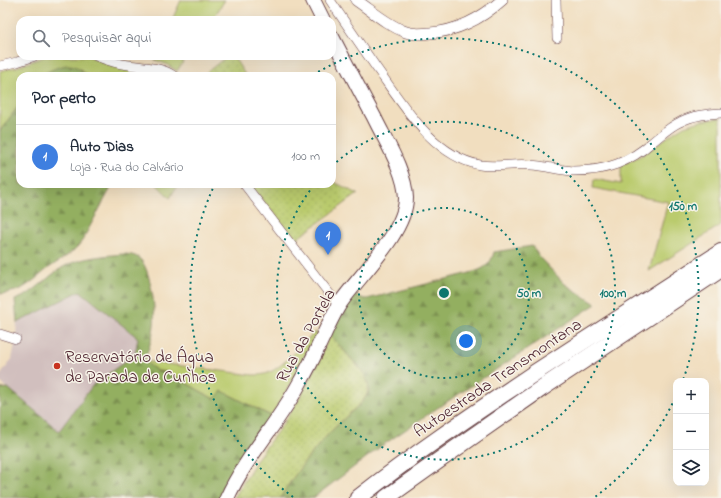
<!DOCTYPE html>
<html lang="pt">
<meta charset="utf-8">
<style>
body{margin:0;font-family:"Indie Flower",sans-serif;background:#f2f2f3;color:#1f2937}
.controls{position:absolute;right:12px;bottom:12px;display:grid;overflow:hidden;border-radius:8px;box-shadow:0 4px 16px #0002}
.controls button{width:36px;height:36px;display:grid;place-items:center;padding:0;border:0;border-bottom:1px solid #e0e1e3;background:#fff;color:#1f2937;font:20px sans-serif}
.you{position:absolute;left:466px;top:341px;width:14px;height:14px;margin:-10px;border:3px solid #fff;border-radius:50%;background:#1a73e8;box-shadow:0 0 0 6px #1a73e833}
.badge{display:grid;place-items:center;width:26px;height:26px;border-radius:50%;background:#ea580c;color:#fff;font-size:13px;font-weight:700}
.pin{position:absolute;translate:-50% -33px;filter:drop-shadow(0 1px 2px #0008)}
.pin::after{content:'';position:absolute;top:21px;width:14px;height:12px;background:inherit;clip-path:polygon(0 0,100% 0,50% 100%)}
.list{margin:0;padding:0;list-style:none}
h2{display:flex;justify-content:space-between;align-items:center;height:52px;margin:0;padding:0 16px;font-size:17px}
h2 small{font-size:13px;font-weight:400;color:#747a83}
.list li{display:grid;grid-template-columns:26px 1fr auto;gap:12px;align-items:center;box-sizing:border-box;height:64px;padding:0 16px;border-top:1px solid #e0e1e3}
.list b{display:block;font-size:15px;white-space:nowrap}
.list p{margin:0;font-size:13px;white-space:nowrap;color:#747a83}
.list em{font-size:13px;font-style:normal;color:#747a83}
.icon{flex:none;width:22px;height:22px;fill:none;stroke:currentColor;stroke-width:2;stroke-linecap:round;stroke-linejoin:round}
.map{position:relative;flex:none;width:721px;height:498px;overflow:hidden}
.search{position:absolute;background:#fff;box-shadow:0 4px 16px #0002;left:16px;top:16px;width:320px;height:44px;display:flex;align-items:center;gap:10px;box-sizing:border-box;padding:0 14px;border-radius:12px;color:#747a83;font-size:15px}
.panel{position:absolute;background:#fff;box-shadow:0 4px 16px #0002;left:16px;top:72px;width:320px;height:116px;border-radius:12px}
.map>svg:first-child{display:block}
.industrial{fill:#d1bfbe}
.grass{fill:#bacb6d;stroke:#82754c}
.forest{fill:url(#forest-firs);stroke:#6e6746}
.garden{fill:url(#garden-dots);stroke:#82754c}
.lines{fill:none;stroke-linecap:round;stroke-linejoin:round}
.minor-casing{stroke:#633c41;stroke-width:10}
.tertiary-casing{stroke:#633c41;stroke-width:12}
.primary-casing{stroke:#633c41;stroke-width:16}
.motorway-casing{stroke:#633c41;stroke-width:18}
.minor{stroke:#fff;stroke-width:9}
.tertiary{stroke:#fff;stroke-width:11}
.primary{stroke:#fff;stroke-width:14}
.motorway{stroke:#fff;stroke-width:16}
.ring{fill:none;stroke:#0f766e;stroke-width:2;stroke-dasharray:2 4}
.poi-dot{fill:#c8321e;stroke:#f7f3e8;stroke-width:1.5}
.labels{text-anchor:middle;stroke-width:3;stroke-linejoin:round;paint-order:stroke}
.street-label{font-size:17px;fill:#4a1f2b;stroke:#f7f3e8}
.poi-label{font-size:17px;fill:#4a1f2b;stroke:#f7f3e8;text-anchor:start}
.centre{fill:#0f766e;stroke:#f7f3e8;stroke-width:2}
.ring-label{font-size:12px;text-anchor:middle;font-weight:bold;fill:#0f766e;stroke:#f7f3e8;stroke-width:3;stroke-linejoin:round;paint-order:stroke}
</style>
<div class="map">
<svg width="721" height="498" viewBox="0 0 721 498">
<defs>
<pattern id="forest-firs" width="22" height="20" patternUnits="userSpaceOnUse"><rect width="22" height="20" fill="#93af60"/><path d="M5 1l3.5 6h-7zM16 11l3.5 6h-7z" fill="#7a8e4f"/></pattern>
<pattern id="garden-dots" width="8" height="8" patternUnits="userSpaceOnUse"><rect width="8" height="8" fill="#bacb6d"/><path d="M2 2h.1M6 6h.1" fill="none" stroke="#a1ae5f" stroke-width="1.8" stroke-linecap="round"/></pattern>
</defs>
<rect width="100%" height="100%" fill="#f7f3e8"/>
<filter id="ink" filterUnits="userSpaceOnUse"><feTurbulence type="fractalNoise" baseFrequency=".025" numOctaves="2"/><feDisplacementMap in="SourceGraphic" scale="8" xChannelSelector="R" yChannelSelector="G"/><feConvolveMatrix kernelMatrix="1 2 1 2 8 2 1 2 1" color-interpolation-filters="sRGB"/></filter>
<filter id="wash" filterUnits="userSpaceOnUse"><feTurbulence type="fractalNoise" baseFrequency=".012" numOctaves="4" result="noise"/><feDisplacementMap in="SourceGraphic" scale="16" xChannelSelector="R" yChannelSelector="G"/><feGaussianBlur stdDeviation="0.9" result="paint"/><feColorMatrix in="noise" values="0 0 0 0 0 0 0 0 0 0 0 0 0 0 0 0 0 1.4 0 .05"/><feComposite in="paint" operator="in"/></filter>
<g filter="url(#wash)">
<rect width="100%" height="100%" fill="#f1debf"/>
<!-- industrial -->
<path class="industrial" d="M 79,291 L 139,338 L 135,354 L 93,385 L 59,431 L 0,382 L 0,376 L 12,359 L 15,344 L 17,323 Z"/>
<!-- grass -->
<g class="grass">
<path d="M 181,0 L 225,0 L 212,20 L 172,20 Z"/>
<path d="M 46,56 L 88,56 L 125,67 L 140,69 L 169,76 L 87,76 L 81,69 L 47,72 L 42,76 L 20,76 L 20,104 L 0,131 L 0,71 L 17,67 Z"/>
<path d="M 157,56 L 187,56 L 177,71 L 166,64 L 155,60 Z"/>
<path d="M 721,118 L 721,225 L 649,271 L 668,202 L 593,188 L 594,179 L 621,184 L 621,165 L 642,155 L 676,131 L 684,126 L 701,121 Z"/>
<path d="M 156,184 L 178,184 L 170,198 Z"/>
<path d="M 315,332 L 318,333 C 303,362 289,390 271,416 L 222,391 L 214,399 L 167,372 L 157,371 L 144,361 L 253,375 C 258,375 263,375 268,373 C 283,367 304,343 315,332 Z"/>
</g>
<!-- forest -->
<g class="forest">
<path d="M 67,65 C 76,65 81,69 87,76 L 42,76 C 49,70 57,67 67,65 Z"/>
<path d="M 20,104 L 20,184 L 113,184 L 82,241 C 72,255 58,261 46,270 C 38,277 30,284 21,289 C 14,292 7,293 0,294 L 0,131 Z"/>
<path d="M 532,246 L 540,258 L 565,284 L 596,304 L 436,409 L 383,445 L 313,498 L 280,498 C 292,478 306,459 322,441 C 334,427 348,415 362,402 L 367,395 L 369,390 L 362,371 L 330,335 L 342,314 L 356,294 C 359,297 362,299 367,299 L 466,274 C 480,270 490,268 494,252 Z"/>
<path d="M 123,254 C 128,254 136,255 140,259 C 151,270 156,311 154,325 C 153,338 148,350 144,361 L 157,371 L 167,372 L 214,399 L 222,391 L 271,416 L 245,452 L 229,479 L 220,498 L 0,498 L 0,389 L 8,388 L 59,431 L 93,385 L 135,354 L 138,338 L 80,291 L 17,323 L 15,300 C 34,294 46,277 63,267 C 81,257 103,256 123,254 Z"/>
</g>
<!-- garden -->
<g class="garden">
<path d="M 227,56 L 233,56 L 246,76 L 202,76 Z"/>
<path d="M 332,181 L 358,194 L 295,240 L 249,184 L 332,184 Z"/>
<path d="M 330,335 L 362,371 C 370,384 371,390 362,402 C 348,415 334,427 322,441 C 306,459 292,478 280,498 L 234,498 L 259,456 L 280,428 L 296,404 L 312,374 Z"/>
</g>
</g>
<g filter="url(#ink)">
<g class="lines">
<defs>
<g id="minor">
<path d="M 330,0 C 346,24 362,47 378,70 C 404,106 433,156 480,165 C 496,168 514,163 531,165 C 545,166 559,170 573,171 C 588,171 604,169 617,164 C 630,159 641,152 651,143 C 660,136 669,127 680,122 C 693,115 707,114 721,113"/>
<path d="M 556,0 L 557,38"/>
<path d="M 96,56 C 106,60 117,64 129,65 C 144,68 160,66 174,76"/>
<path d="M 0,66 L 17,62 L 35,56"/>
<path d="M 244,184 L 339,306"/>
<path d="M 0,334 L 16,339"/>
</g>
<path id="tertiary" d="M 356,0 C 372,11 387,25 406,32 C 414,35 422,34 430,33 C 458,31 482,18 502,0"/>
<g id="primary">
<path d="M 313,0 L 323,20"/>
<path d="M 227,498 C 246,457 277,424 298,386 C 306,372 313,359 319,345 C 326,331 332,315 341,302 C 360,275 406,232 406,198 C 405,171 386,142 374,117 C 360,91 346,64 332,37"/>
</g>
<g id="motorway">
<path d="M 358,498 C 415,453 475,413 536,372 C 597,332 659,292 721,252"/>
<path d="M 386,498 L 469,439 L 542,388 L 721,269"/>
</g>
</defs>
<!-- minor casing -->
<use href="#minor" class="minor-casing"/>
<!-- tertiary casing -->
<use href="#tertiary" class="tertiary-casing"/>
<!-- primary casing -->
<use href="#primary" class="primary-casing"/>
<!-- motorway casing -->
<use href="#motorway" class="motorway-casing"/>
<!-- minor -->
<use href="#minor" class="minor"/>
<!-- tertiary -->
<use href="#tertiary" class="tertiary"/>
<!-- primary -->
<use href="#primary" class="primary"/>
<!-- motorway -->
<use href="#motorway" class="motorway"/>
</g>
</g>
<!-- distance rings -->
<g class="ring">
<circle cx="444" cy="293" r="85"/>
<path d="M332 166A169 169 0 1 1 315 184"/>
<path d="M675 398A254 254 0 0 1 595 497M293 497A254 254 0 0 1 214 186M313 75A254 254 0 0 1 683 380"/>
</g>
<!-- markers -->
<circle class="poi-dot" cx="57" cy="366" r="4"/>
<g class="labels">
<!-- street labels -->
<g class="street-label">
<text transform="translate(305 335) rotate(-61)" y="6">Rua da Portela</text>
<text transform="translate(497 377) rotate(-34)" y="6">Autoestrada Transmontana</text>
</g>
<!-- poi labels -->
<g class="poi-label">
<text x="65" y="362">Reservatório de Água<tspan x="65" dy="20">de Parada de Cunhos</tspan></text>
</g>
</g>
<circle cx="444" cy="293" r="6" class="centre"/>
<g class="ring-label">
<text x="683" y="210">150 m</text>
<text x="529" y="297">50 m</text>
<text x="613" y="297">100 m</text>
</g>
</svg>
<div class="controls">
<button>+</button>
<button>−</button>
<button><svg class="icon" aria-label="layers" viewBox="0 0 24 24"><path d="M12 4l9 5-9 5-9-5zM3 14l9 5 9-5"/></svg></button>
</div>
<div class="you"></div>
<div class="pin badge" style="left:328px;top:255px;background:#3f7fe0">1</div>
<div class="search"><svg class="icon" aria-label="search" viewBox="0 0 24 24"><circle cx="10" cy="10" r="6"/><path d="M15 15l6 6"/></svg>Pesquisar aqui</div>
<section class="panel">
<h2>Por perto<small></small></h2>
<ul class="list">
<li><span class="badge" style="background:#3f7fe0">1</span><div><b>Auto Dias</b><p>Loja · Rua do Calvário</p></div><em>100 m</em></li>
</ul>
</section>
</div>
